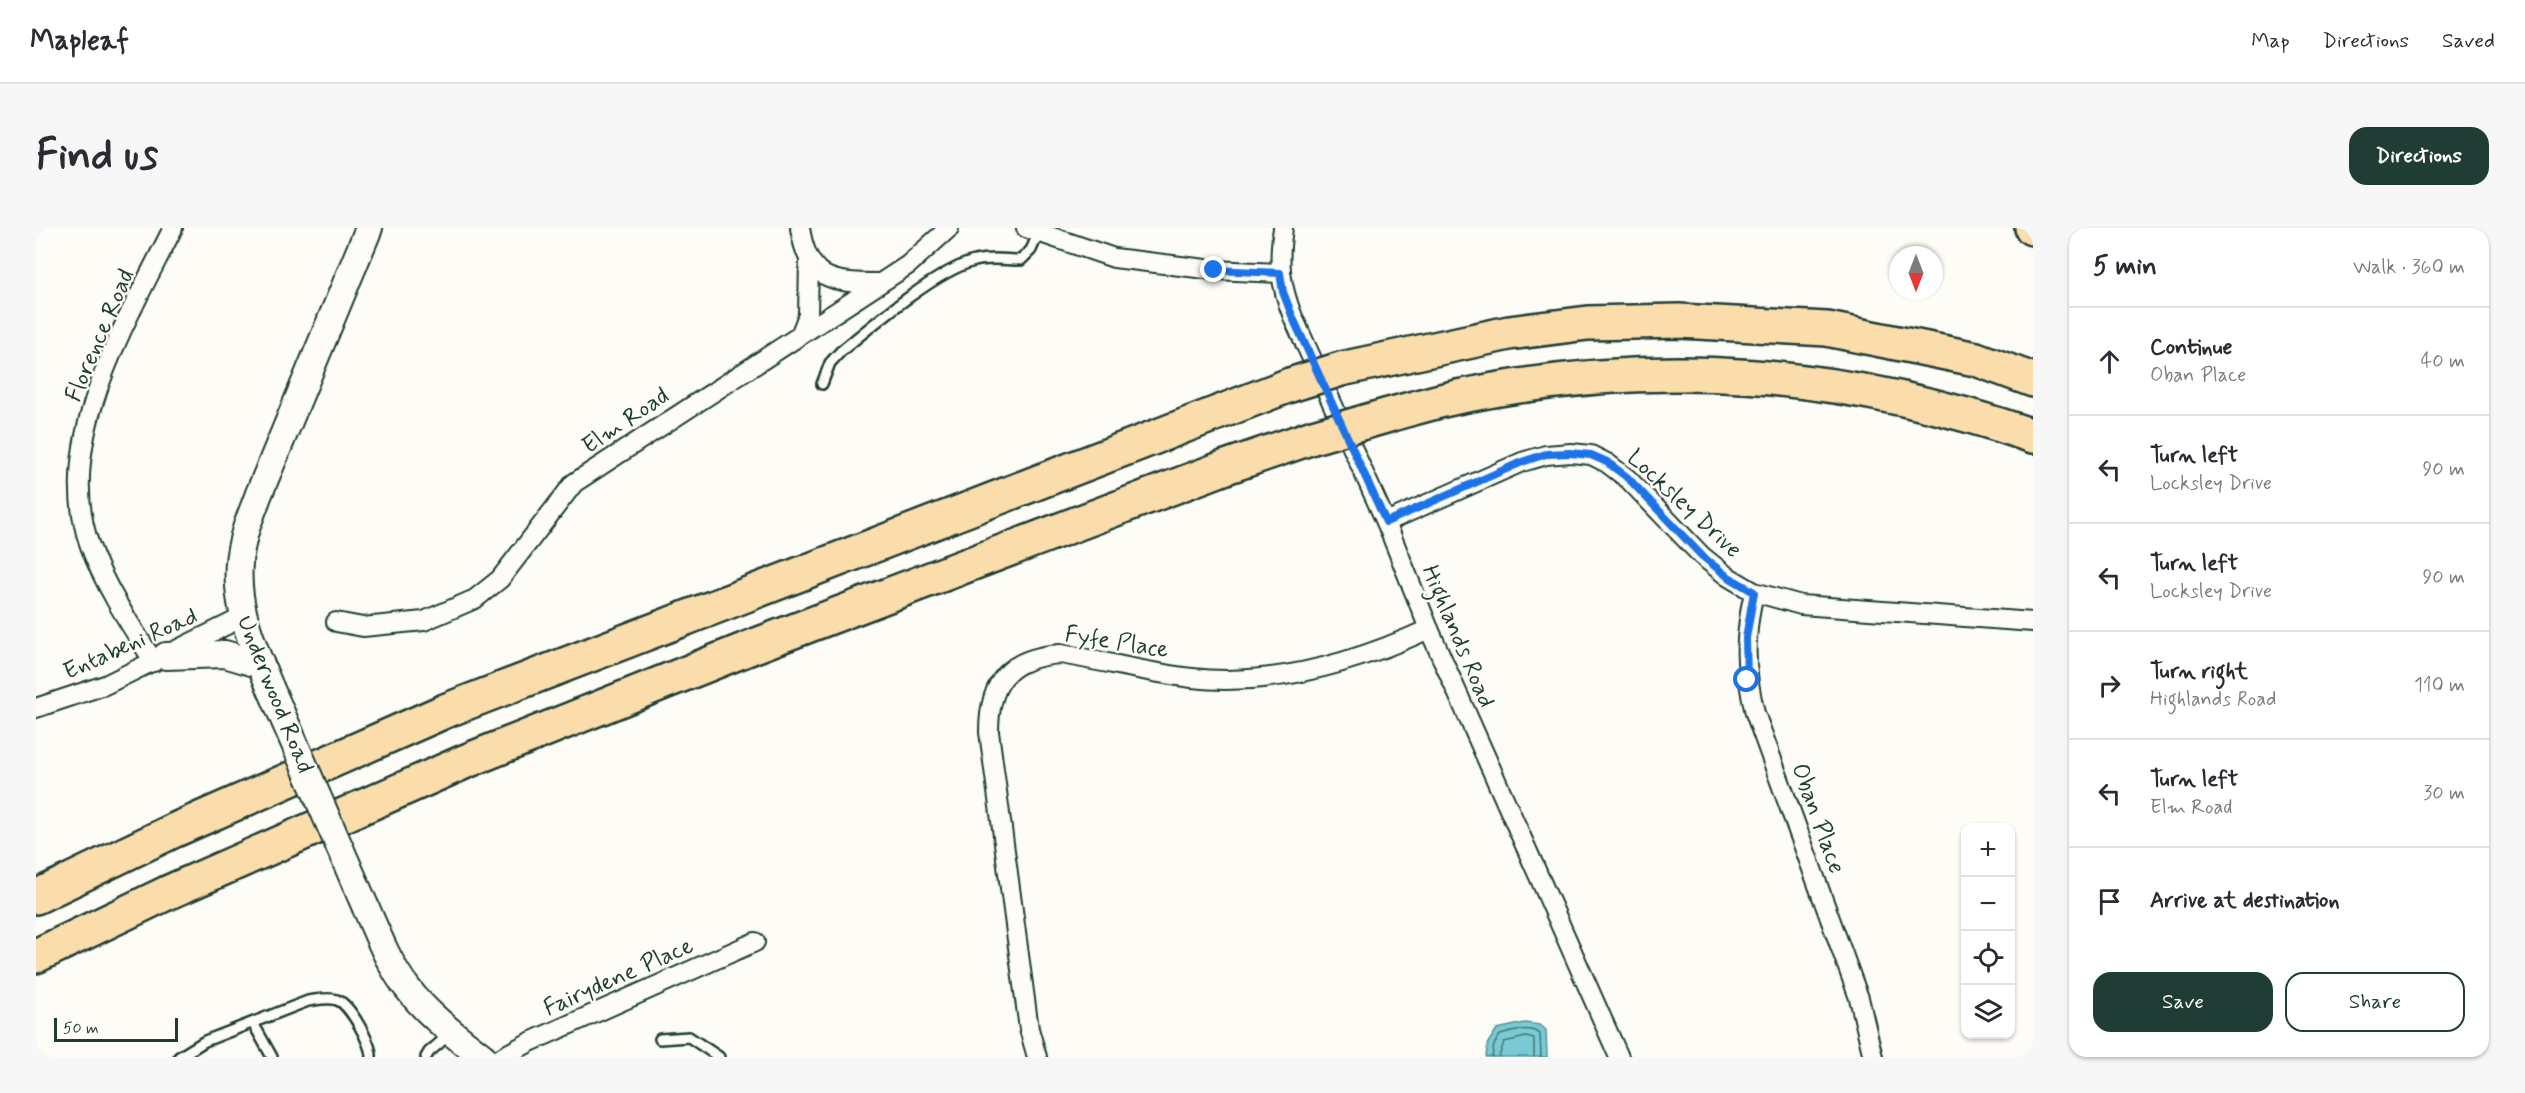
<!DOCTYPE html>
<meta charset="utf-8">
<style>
body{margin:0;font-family:Mynerve,sans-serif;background:#f7f7f7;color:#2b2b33}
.controls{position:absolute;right:18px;bottom:18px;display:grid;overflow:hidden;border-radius:12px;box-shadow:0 2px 4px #0004}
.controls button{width:54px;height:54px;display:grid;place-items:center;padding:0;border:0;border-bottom:2px solid #e1e1e2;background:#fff;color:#2b2b33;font:30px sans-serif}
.compass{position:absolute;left:1853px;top:18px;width:54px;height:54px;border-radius:50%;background:#fff;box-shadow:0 2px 4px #0004;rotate:180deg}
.scale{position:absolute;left:18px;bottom:15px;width:124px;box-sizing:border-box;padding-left:6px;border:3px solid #1f3d34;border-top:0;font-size:16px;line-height:21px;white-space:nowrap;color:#1f3d34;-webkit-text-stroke:4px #fdfcf7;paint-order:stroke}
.stop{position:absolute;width:18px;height:18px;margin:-14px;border:4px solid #1a73e8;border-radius:50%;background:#fff}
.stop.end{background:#1a73e8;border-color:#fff;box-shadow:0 2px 6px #0008}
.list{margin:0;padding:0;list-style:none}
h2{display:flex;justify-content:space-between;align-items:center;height:78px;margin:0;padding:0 24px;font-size:26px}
h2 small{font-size:20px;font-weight:400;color:#7c7c81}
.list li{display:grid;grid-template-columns:39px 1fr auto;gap:18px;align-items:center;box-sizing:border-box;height:108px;padding:0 24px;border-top:2px solid #e1e1e2}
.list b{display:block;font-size:22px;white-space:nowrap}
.list p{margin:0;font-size:20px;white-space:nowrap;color:#7c7c81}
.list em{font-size:20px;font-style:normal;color:#7c7c81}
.actions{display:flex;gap:12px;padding:18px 24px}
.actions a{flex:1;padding:14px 0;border:2px solid #1f3d34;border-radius:18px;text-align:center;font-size:21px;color:#1f3d34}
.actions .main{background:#1f3d34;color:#fff}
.icon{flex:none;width:33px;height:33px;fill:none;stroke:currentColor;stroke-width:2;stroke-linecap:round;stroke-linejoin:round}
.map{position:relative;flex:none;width:1997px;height:829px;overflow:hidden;border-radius:18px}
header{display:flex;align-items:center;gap:36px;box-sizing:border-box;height:84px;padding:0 30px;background:#fff;border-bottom:2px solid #e1e1e2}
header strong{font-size:28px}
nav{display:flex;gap:33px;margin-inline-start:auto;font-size:21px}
.intro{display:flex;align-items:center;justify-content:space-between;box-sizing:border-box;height:144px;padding:0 36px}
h1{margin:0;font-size:42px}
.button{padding:15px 27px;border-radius:18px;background:#1f3d34;color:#fff;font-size:21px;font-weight:700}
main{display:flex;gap:36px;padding:0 36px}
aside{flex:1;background:#fff;border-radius:18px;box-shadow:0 2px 4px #0004}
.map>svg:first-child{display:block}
.water{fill:#7acad5;stroke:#569295;stroke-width:1.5}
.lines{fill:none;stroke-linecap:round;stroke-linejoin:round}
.shore{stroke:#437574;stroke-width:1.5}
.service-casing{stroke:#1f3d34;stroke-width:14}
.minor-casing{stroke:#1f3d34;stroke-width:22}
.secondary-casing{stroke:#1f3d34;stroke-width:30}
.motorway-casing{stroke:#1f3d34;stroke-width:38}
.service{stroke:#fdfcf7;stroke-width:9}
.minor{stroke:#fdfcf7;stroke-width:18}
.secondary{stroke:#fdfcf7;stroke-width:26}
.motorway{stroke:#fbddab;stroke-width:33}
.secondary-bridge-casing{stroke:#1f3d34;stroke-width:30;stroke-linecap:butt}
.motorway-bridge-casing{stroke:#1f3d34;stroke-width:38;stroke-linecap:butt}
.secondary-bridge{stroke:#fdfcf7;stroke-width:26}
.motorway-bridge{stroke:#fbddab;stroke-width:33}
.route{stroke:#1a73e8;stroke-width:8}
.labels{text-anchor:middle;stroke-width:5;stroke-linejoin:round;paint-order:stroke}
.street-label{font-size:24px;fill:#1f3d34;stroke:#fdfcf7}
</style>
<header>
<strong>Mapleaf</strong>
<nav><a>Map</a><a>Directions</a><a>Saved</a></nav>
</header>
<div class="intro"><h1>Find us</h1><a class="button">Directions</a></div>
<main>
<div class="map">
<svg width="1997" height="829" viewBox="0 0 1997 829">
<rect width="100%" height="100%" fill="#fdfcf7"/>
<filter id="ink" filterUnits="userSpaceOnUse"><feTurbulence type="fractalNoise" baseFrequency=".0167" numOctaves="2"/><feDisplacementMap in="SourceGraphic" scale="12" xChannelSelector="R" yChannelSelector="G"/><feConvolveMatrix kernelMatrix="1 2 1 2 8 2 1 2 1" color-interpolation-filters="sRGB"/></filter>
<g filter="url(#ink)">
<!-- water -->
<path class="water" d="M 1489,795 L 1504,797 L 1510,802 L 1511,829 L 1450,829 L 1452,815 L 1461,801 Z"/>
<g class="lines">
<!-- shore -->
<g class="shore">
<path d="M 1456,829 L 1458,817 L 1464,807 C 1476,804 1493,797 1504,806 L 1505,829"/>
<path d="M 1463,829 L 1468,814 L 1490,809 L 1498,811 L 1498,829"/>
</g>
<defs>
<g id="service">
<path d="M 786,156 L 794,135 L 804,124 C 834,99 902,41 939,33 C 954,29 969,32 985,32 L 995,22 L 1003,4"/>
<path d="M 217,795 L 236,829"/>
<path d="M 624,811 L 653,809 L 683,829"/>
<path d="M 143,829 L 169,813 L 272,773 C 280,772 293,769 301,772 C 314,776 336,817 335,829"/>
<path d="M 390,829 L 393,824 L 414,806"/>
</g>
<g id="minor">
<path d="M 764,0 C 772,52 795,55 842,55"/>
<path d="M 990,0 L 1078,30 L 1178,42 L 1244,45"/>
<path d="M 1247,0 C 1242,35 1244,56 1257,89 L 1350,294 L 1393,401 L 1583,829"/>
<path d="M 765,105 L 772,87 L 773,32"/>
<path d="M 1350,294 L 1486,234 L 1510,227 L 1535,225 L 1555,227 L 1571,235 L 1592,251 L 1666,328 L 1691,348 L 1718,364 L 1765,377 L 1997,394"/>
<path d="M 1718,364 C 1708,409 1708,440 1719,485 L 1823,770 L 1837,829"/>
<path d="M 300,394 L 327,399 L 388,393 L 439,371 L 464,351 L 538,255 L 872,37 L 913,0"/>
<path d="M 118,434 C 95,398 69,359 54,318 C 16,214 92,91 137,0"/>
<path d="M 0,480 L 69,457 L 207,389"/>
<path d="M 466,829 L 494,814 L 719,714"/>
<path d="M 1001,829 L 993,801 L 953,504 C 953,454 972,430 1024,426 C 1068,433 1112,445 1156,450 C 1236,459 1321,434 1393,401"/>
</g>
<g id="secondary">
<path d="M 130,428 L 189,426 L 225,437"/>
<path d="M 234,459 C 214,412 193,364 207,312 C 210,297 217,283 222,268 L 333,0"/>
<path d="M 330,680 C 342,707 353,737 372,761 C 392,787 421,809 447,829"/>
</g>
<g id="motorway">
<path d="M 1996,0 L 1997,0"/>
<path d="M 1305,141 L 1473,105 L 1552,95 L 1643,93 L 1791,101 L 1940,131 L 1997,152"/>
<path d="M 1325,195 C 1357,186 1389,176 1421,169 C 1619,128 1807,142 1997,208"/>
<path d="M 0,669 L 139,602 L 409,483 L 1254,157"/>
<path d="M 0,728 L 131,665 L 428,534 L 718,418 L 1190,239 L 1277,209"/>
</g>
</defs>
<!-- service casing -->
<use href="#service" class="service-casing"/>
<!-- minor casing -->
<use href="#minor" class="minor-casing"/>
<!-- secondary casing -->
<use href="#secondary" class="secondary-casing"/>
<!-- motorway casing -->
<use href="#motorway" class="motorway-casing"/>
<!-- service -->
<use href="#service" class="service"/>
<!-- minor -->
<use href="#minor" class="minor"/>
<!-- secondary -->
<use href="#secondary" class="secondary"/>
<!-- motorway -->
<use href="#motorway" class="motorway"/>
<defs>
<path id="secondary-bridge" d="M 234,459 L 330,680"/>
<g id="motorway-bridge">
<path d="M 1254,157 L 1305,141"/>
<path d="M 1277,209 L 1325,195"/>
</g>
</defs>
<!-- secondary-bridge casing -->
<use href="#secondary-bridge" class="secondary-bridge-casing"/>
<!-- motorway-bridge casing -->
<use href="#motorway-bridge" class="motorway-bridge-casing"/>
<!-- secondary-bridge -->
<use href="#secondary-bridge" class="secondary-bridge"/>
<!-- motorway-bridge -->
<use href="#motorway-bridge" class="motorway-bridge"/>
</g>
</g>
<g class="lines" filter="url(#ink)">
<!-- route -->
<path class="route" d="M 1178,42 L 1244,45 L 1247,64 L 1257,90 L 1350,294 L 1486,234 L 1510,226 L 1534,225 L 1555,227 L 1571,234 L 1592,250 L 1666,328 L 1691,348 L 1718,364 L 1710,410 L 1711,452"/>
</g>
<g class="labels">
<!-- street labels -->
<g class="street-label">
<text transform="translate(63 107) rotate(-67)" y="8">Florence Road</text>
<text transform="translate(589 192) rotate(-34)" y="8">Elm Road</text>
<text transform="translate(1649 275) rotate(43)" y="8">Locksley Drive</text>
<text transform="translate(1423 408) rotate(67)" y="8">Highlands Road</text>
<text transform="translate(1081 413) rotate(9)" y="8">Fyfe Place</text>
<text transform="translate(94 415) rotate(-24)" y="8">Entabeni Road</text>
<text transform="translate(240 466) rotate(68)" y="8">Underwood Road</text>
<text transform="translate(1783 590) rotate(70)" y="8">Oban Place</text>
<text transform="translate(582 748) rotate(-24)" y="8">Fairydene Place</text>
</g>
</g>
</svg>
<div class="controls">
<button>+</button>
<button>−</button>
<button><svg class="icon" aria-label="locate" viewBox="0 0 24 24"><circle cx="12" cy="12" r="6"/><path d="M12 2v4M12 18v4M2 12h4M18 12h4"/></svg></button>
<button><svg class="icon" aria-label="layers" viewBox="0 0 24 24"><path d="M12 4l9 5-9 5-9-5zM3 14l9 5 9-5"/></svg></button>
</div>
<svg class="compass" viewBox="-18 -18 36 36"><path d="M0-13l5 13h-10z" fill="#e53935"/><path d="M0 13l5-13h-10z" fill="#7c7c81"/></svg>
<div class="scale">50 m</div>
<div class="stop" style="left:1711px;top:452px"></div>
<div class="stop end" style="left:1178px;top:42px"></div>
</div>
<aside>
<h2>5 min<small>Walk · 360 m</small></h2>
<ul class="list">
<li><svg class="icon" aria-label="ahead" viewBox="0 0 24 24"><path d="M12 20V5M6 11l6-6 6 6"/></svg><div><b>Continue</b><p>Oban Place</p></div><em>40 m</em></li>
<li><svg class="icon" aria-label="left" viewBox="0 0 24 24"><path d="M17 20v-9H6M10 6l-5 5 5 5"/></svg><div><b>Turn left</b><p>Locksley Drive</p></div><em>90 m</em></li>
<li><svg class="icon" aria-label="left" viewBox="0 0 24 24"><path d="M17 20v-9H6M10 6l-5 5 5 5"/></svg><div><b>Turn left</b><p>Locksley Drive</p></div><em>90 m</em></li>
<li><svg class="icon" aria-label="right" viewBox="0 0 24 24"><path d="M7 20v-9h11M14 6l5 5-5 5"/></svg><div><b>Turn right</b><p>Highlands Road</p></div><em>110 m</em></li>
<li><svg class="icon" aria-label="left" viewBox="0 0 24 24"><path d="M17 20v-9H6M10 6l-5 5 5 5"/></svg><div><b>Turn left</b><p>Elm Road</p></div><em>30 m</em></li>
<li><svg class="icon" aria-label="arrive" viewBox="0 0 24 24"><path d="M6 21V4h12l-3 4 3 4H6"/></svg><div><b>Arrive at destination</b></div></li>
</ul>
<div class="actions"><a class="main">Save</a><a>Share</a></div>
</aside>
</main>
